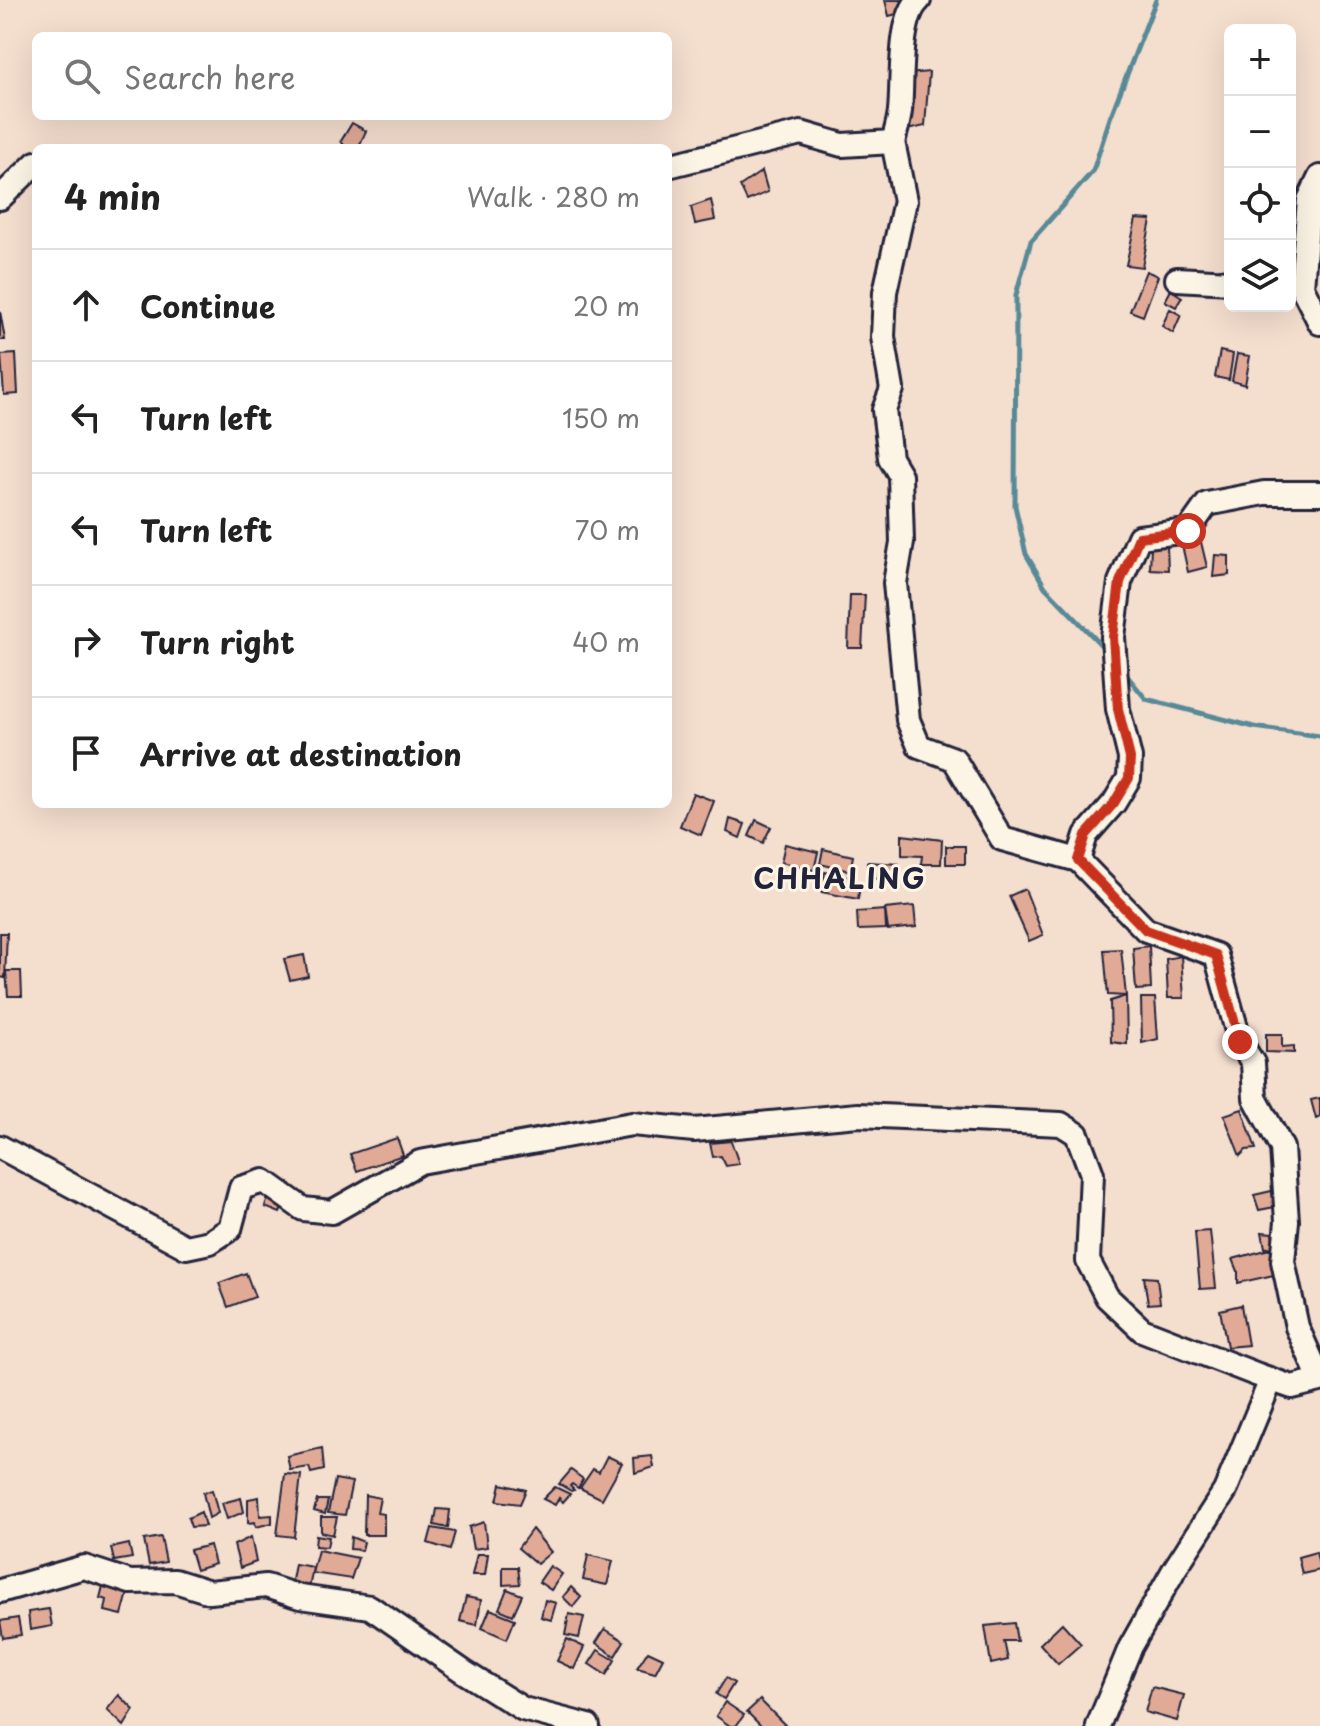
<!DOCTYPE html>
<meta charset="utf-8">
<style>
body{margin:0;font-family:"Playpen Sans",sans-serif;background:#f2f2f2;color:#222}
.controls{position:absolute;right:24px;top:24px;display:grid;overflow:hidden;border-radius:12px;box-shadow:0 8px 32px #0002}
.controls button{width:72px;height:72px;display:grid;place-items:center;padding:0;border:0;border-bottom:2px solid #e0e0e0;background:#fff;color:#222;font:40px sans-serif}
.stop{position:absolute;width:24px;height:24px;margin:-18px;border:6px solid #c8321e;border-radius:50%;background:#fff}
.stop.end{background:#c8321e;border-color:#fff;box-shadow:0 2px 8px #0008}
.list{margin:0;padding:0;list-style:none}
h2{display:flex;justify-content:space-between;align-items:center;height:104px;margin:0;padding:0 32px;font-size:34px}
h2 small{font-size:26px;font-weight:400;color:#767676}
.list li{display:grid;grid-template-columns:52px 1fr auto;gap:24px;align-items:center;box-sizing:border-box;height:112px;padding:0 32px;border-top:2px solid #e0e0e0}
.list b{display:block;font-size:30px;white-space:nowrap}
.list em{font-size:26px;font-style:normal;color:#767676}
.icon{flex:none;width:44px;height:44px;fill:none;stroke:currentColor;stroke-width:2;stroke-linecap:round;stroke-linejoin:round}
.map{position:relative;flex:none;width:1320px;height:1726px;overflow:hidden}
.search{position:absolute;background:#fff;box-shadow:0 8px 32px #0002;left:32px;top:32px;width:640px;height:88px;display:flex;align-items:center;gap:20px;box-sizing:border-box;padding:0 28px;border-radius:12px;color:#767676;font-size:30px}
.panel{position:absolute;background:#fff;box-shadow:0 8px 32px #0002;left:32px;top:144px;width:640px;height:664px;border-radius:12px}
.map>svg:first-child{display:block}
.lines{fill:none;stroke-linecap:round;stroke-linejoin:round}
.stream{stroke:#588997;stroke-width:5}
.building{fill:#e1aa97;stroke:#22223b;stroke-width:2}
.minor-casing{stroke:#22223b;stroke-width:28}
.minor{stroke:#fcf5e5;stroke-width:22}
.route{stroke:#c8321e;stroke-width:10}
.labels{text-anchor:middle;stroke-width:6;stroke-linejoin:round;paint-order:stroke}
.district-label{font-size:28px;font-weight:bold;letter-spacing:2px;fill:#22223b;stroke:#fcf5e5}
</style>
<div class="map">
<svg width="1320" height="1726" viewBox="0 0 1320 1726">
<rect width="100%" height="100%" fill="#f4dece"/>
<filter id="ink" filterUnits="userSpaceOnUse"><feTurbulence type="fractalNoise" baseFrequency=".0125" numOctaves="2"/><feDisplacementMap in="SourceGraphic" scale="16" xChannelSelector="R" yChannelSelector="G"/><feConvolveMatrix kernelMatrix="1 2 1 2 8 2 1 2 1" color-interpolation-filters="sRGB"/></filter>
<g filter="url(#ink)">
<g class="lines">
<!-- stream -->
<g class="stream">
<path d="M 1106,650 L 1045,587 L 1026,554 L 1015,506 L 1016,295 L 1031,241 L 1093,171 L 1110,118 L 1156,0"/>
<path d="M 1123,671 L 1146,699 L 1254,727 L 1320,736"/>
</g>
</g>
<!-- building -->
<g class="building">
<path d="M 885,0 L 905,0 L 908,11 L 889,16 Z"/>
<path d="M 929,72 L 925,126 L 907,130 L 908,74 Z"/>
<path d="M 352,123 L 366,131 L 359,147 L 364,148 L 346,148 L 341,141 Z"/>
<path d="M 762,171 L 768,192 L 747,201 L 740,186 Z"/>
<path d="M 711,200 L 715,220 L 695,224 L 691,207 Z"/>
<path d="M 1136,219 L 1151,220 L 1142,267 L 1126,265 Z"/>
<path d="M 1146,271 L 1158,276 L 1143,316 L 1130,311 Z"/>
<path d="M 1171,290 L 1182,297 L 1176,307 L 1165,301 Z"/>
<path d="M 1170,309 L 1181,315 L 1173,333 L 1162,326 Z"/>
<path d="M 0,311 L 5,340 L 0,340 Z"/>
<path d="M 1220,351 L 1233,354 L 1229,380 L 1215,377 Z"/>
<path d="M 16,354 L 18,394 L 4,395 L 1,355 Z"/>
<path d="M 1237,354 L 1250,356 L 1245,385 L 1232,381 Z"/>
<path d="M 1201,542 L 1207,567 L 1188,572 L 1182,545 Z"/>
<path d="M 1151,547 L 1167,547 L 1168,570 L 1150,569 Z"/>
<path d="M 1215,555 L 1229,556 L 1229,575 L 1213,577 Z"/>
<path d="M 850,595 L 865,595 L 862,648 L 848,648 Z"/>
<path d="M 693,793 L 714,801 L 701,835 L 680,826 Z"/>
<path d="M 730,819 L 745,824 L 740,838 L 727,832 Z"/>
<path d="M 756,820 L 771,827 L 763,843 L 749,836 Z"/>
<path d="M 902,835 L 942,840 L 941,864 L 921,864 L 922,856 L 902,855 Z"/>
<path d="M 785,844 L 818,852 L 814,870 L 781,862 Z"/>
<rect x="946" y="846" width="19" height="18"/>
<path d="M 823,849 L 853,856 L 850,871 L 820,864 Z"/>
<path d="M 867,862 L 899,864 L 897,880 L 867,878 Z"/>
<path d="M 825,872 L 851,877 L 849,883 L 860,885 L 858,899 L 821,892 Z"/>
<path d="M 1025,889 L 1043,935 L 1029,941 L 1009,896 Z"/>
<path d="M 914,906 L 916,927 L 888,930 L 885,909 Z"/>
<path d="M 885,910 L 886,929 L 858,930 L 857,912 Z"/>
<path d="M 0,933 L 7,933 L 5,978 L 0,977 Z"/>
<path d="M 1149,946 L 1151,989 L 1136,990 L 1133,948 Z"/>
<path d="M 1121,949 L 1126,996 L 1108,995 L 1104,950 Z"/>
<path d="M 304,955 L 308,976 L 290,980 L 284,959 Z"/>
<path d="M 1181,956 L 1184,998 L 1168,998 L 1166,959 Z"/>
<path d="M 6,971 L 21,971 L 22,996 L 8,996 Z"/>
<path d="M 1126,996 L 1127,1044 L 1111,1042 L 1110,1001 Z"/>
<path d="M 1141,998 L 1155,998 L 1158,1039 L 1142,1043 Z"/>
<path d="M 1266,1034 L 1282,1034 L 1282,1047 L 1294,1046 L 1294,1053 L 1266,1052 Z"/>
<path d="M 1320,1098 L 1320,1117 L 1316,1119 L 1311,1100 Z"/>
<path d="M 1242,1109 L 1256,1149 L 1246,1150 L 1240,1156 L 1224,1115 Z"/>
<path d="M 397,1138 L 403,1155 L 357,1171 L 350,1154 Z"/>
<path d="M 731,1141 L 739,1164 L 726,1166 L 721,1156 L 713,1157 L 710,1143 Z"/>
<path d="M 1276,1190 L 1280,1206 L 1259,1210 L 1254,1195 Z"/>
<path d="M 268,1198 L 284,1204 L 280,1213 L 265,1207 Z"/>
<path d="M 1210,1231 L 1216,1288 L 1200,1289 L 1195,1232 Z"/>
<path d="M 1262,1232 L 1272,1233 L 1275,1247 L 1265,1248 Z"/>
<path d="M 1273,1248 L 1278,1274 L 1238,1283 L 1238,1271 L 1233,1259 Z"/>
<path d="M 246,1273 L 255,1297 L 228,1307 L 219,1283 Z"/>
<path d="M 1144,1277 L 1157,1278 L 1160,1303 L 1148,1304 Z"/>
<path d="M 1241,1305 L 1248,1345 L 1227,1347 L 1220,1310 Z"/>
<path d="M 322,1448 L 324,1470 L 311,1473 L 309,1467 L 290,1470 L 287,1456 Z"/>
<path d="M 607,1456 L 622,1463 L 602,1499 L 580,1488 L 593,1469 L 599,1472 Z"/>
<path d="M 652,1456 L 654,1467 L 635,1473 L 634,1458 Z"/>
<path d="M 571,1470 L 583,1479 L 578,1488 L 572,1484 L 570,1486 L 574,1490 L 571,1491 L 559,1484 Z"/>
<path d="M 285,1474 L 301,1475 L 294,1537 L 277,1535 Z"/>
<path d="M 335,1479 L 352,1482 L 345,1515 L 328,1513 Z"/>
<path d="M 501,1484 L 526,1490 L 520,1504 L 497,1501 Z"/>
<path d="M 555,1487 L 570,1494 L 563,1502 L 559,1498 L 555,1505 L 543,1499 Z"/>
<path d="M 212,1490 L 218,1513 L 209,1518 L 203,1493 Z"/>
<path d="M 365,1495 L 380,1498 L 377,1513 L 384,1514 L 384,1535 L 364,1535 Z"/>
<path d="M 259,1497 L 260,1516 L 272,1515 L 272,1523 L 256,1527 L 255,1522 L 248,1523 L 248,1499 Z"/>
<path d="M 241,1498 L 244,1512 L 227,1519 L 222,1503 Z"/>
<path d="M 317,1500 L 328,1500 L 325,1514 L 314,1511 Z"/>
<path d="M 437,1509 L 450,1510 L 448,1528 L 434,1525 Z"/>
<path d="M 201,1512 L 205,1526 L 191,1527 L 188,1518 Z"/>
<path d="M 321,1517 L 337,1517 L 333,1535 L 321,1532 Z"/>
<path d="M 484,1522 L 487,1547 L 473,1549 L 469,1527 Z"/>
<path d="M 432,1528 L 455,1532 L 450,1550 L 428,1543 Z"/>
<path d="M 532,1529 L 551,1552 L 537,1564 L 518,1548 Z"/>
<path d="M 316,1535 L 329,1537 L 327,1547 L 315,1546 Z"/>
<path d="M 161,1537 L 166,1562 L 149,1565 L 144,1540 Z"/>
<path d="M 251,1537 L 256,1562 L 240,1568 L 234,1545 Z"/>
<path d="M 351,1537 L 364,1542 L 362,1550 L 350,1549 Z"/>
<path d="M 129,1544 L 132,1558 L 114,1561 L 111,1548 Z"/>
<path d="M 210,1545 L 215,1564 L 196,1570 L 190,1550 Z"/>
<path d="M 318,1550 L 358,1558 L 351,1579 L 312,1573 Z"/>
<path d="M 1316,1552 L 1320,1570 L 1302,1574 L 1298,1557 Z"/>
<path d="M 477,1554 L 488,1554 L 485,1575 L 472,1575 Z"/>
<path d="M 588,1555 L 613,1561 L 607,1585 L 583,1580 Z"/>
<path d="M 295,1564 L 313,1567 L 309,1589 L 291,1586 Z"/>
<path d="M 550,1566 L 562,1574 L 551,1590 L 539,1582 Z"/>
<path d="M 503,1567 L 518,1567 L 520,1584 L 503,1585 Z"/>
<path d="M 103,1586 L 128,1593 L 122,1615 L 105,1611 L 107,1600 L 100,1598 Z"/>
<path d="M 571,1587 L 581,1597 L 573,1607 L 563,1597 Z"/>
<path d="M 507,1589 L 522,1595 L 513,1615 L 499,1609 Z"/>
<path d="M 466,1597 L 481,1600 L 477,1625 L 460,1621 Z"/>
<path d="M 545,1600 L 556,1603 L 551,1620 L 541,1617 Z"/>
<path d="M 49,1609 L 52,1626 L 30,1630 L 28,1612 Z"/>
<path d="M 490,1609 L 515,1619 L 507,1639 L 482,1628 Z"/>
<path d="M 569,1614 L 584,1617 L 579,1638 L 565,1635 Z"/>
<path d="M 18,1618 L 21,1635 L 3,1638 L 0,1621 Z"/>
<path d="M 1014,1623 L 1017,1641 L 1004,1641 L 1008,1660 L 991,1664 L 985,1626 Z"/>
<path d="M 1062,1623 L 1081,1644 L 1058,1664 L 1040,1644 Z"/>
<path d="M 605,1629 L 624,1641 L 615,1656 L 596,1643 Z"/>
<path d="M 567,1639 L 584,1647 L 574,1669 L 557,1661 Z"/>
<path d="M 598,1650 L 615,1660 L 606,1675 L 589,1664 Z"/>
<path d="M 648,1651 L 663,1658 L 655,1673 L 637,1668 Z"/>
<path d="M 726,1678 L 734,1683 L 724,1699 L 716,1694 Z"/>
<path d="M 1152,1687 L 1184,1695 L 1177,1721 L 1145,1712 Z"/>
<path d="M 119,1695 L 134,1710 L 124,1726 L 107,1710 Z"/>
<path d="M 760,1700 L 785,1725 L 784,1726 L 761,1726 L 747,1712 Z"/>
<path d="M 725,1702 L 744,1715 L 736,1726 L 730,1726 L 716,1716 Z"/>
</g>
<g class="lines">
<defs>
<g id="minor">
<path d="M 893,142 L 905,201 L 885,292 L 883,337 L 892,389 L 884,410 L 890,458 L 900,475 L 902,542 L 895,583 L 908,720 L 919,746 L 954,759 L 1002,839 L 1078,860 L 1146,930 L 1216,955 L 1240,1042 L 1253,1063 L 1255,1098 L 1282,1148 L 1287,1221 L 1283,1261 L 1297,1327 L 1320,1379"/>
<path d="M 668,166 L 801,133 L 842,145 L 893,142 C 896,131 899,121 900,111 C 903,83 898,19 919,0"/>
<path d="M 1320,177 L 1309,200 L 1302,287 L 1320,323"/>
<path d="M 0,198 L 36,163"/>
<path d="M 1177,279 L 1230,282"/>
<path d="M 1078,860 L 1086,835 L 1114,803 L 1129,778 L 1130,758 L 1118,709 L 1113,637 L 1120,582 L 1139,537 L 1188,531 L 1207,504 L 1264,493 L 1320,493"/>
<path d="M 0,1147 L 186,1247 L 210,1242 L 230,1229 L 241,1188 L 264,1181 L 303,1209 L 332,1212 L 420,1162 L 632,1124 L 694,1130 L 858,1115 L 1061,1124 L 1077,1134 L 1092,1174 L 1088,1261 L 1107,1297 L 1142,1330 L 1258,1375 L 1292,1387 L 1320,1380"/>
<path d="M 0,1591 L 84,1567 L 130,1582 L 175,1581 L 210,1592 L 266,1586 L 300,1597 L 370,1607 L 464,1672 L 523,1709 L 588,1726"/>
<path d="M 1098,1726 L 1130,1648 L 1174,1570 L 1225,1491 L 1271,1380"/>
</g>
</defs>
<!-- minor casing -->
<use href="#minor" class="minor-casing"/>
<!-- minor -->
<use href="#minor" class="minor"/>
</g>
</g>
<g class="lines" filter="url(#ink)">
<!-- route -->
<path class="route" d="M 1188,531 L 1139,537 L 1120,582 L 1113,637 L 1118,709 L 1130,758 L 1129,778 L 1114,803 L 1086,835 L 1078,860 L 1146,930 L 1216,955 L 1240,1042"/>
</g>
<g class="labels">
<!-- district labels -->
<g class="district-label">
<text x="840" y="889">CHHALING</text>
</g>
</g>
</svg>
<div class="controls">
<button>+</button>
<button>−</button>
<button><svg class="icon" aria-label="locate" viewBox="0 0 24 24"><circle cx="12" cy="12" r="6"/><path d="M12 2v4M12 18v4M2 12h4M18 12h4"/></svg></button>
<button><svg class="icon" aria-label="layers" viewBox="0 0 24 24"><path d="M12 4l9 5-9 5-9-5zM3 14l9 5 9-5"/></svg></button>
</div>
<div class="stop" style="left:1188px;top:531px"></div>
<div class="stop end" style="left:1240px;top:1042px"></div>
<div class="search"><svg class="icon" aria-label="search" viewBox="0 0 24 24"><circle cx="10" cy="10" r="6"/><path d="M15 15l6 6"/></svg>Search here</div>
<section class="panel">
<h2>4 min<small>Walk · 280 m</small></h2>
<ul class="list">
<li><svg class="icon" aria-label="ahead" viewBox="0 0 24 24"><path d="M12 20V5M6 11l6-6 6 6"/></svg><div><b>Continue</b></div><em>20 m</em></li>
<li><svg class="icon" aria-label="left" viewBox="0 0 24 24"><path d="M17 20v-9H6M10 6l-5 5 5 5"/></svg><div><b>Turn left</b></div><em>150 m</em></li>
<li><svg class="icon" aria-label="left" viewBox="0 0 24 24"><path d="M17 20v-9H6M10 6l-5 5 5 5"/></svg><div><b>Turn left</b></div><em>70 m</em></li>
<li><svg class="icon" aria-label="right" viewBox="0 0 24 24"><path d="M7 20v-9h11M14 6l5 5-5 5"/></svg><div><b>Turn right</b></div><em>40 m</em></li>
<li><svg class="icon" aria-label="arrive" viewBox="0 0 24 24"><path d="M6 21V4h12l-3 4 3 4H6"/></svg><div><b>Arrive at destination</b></div></li>
</ul>
</section>
</div>
